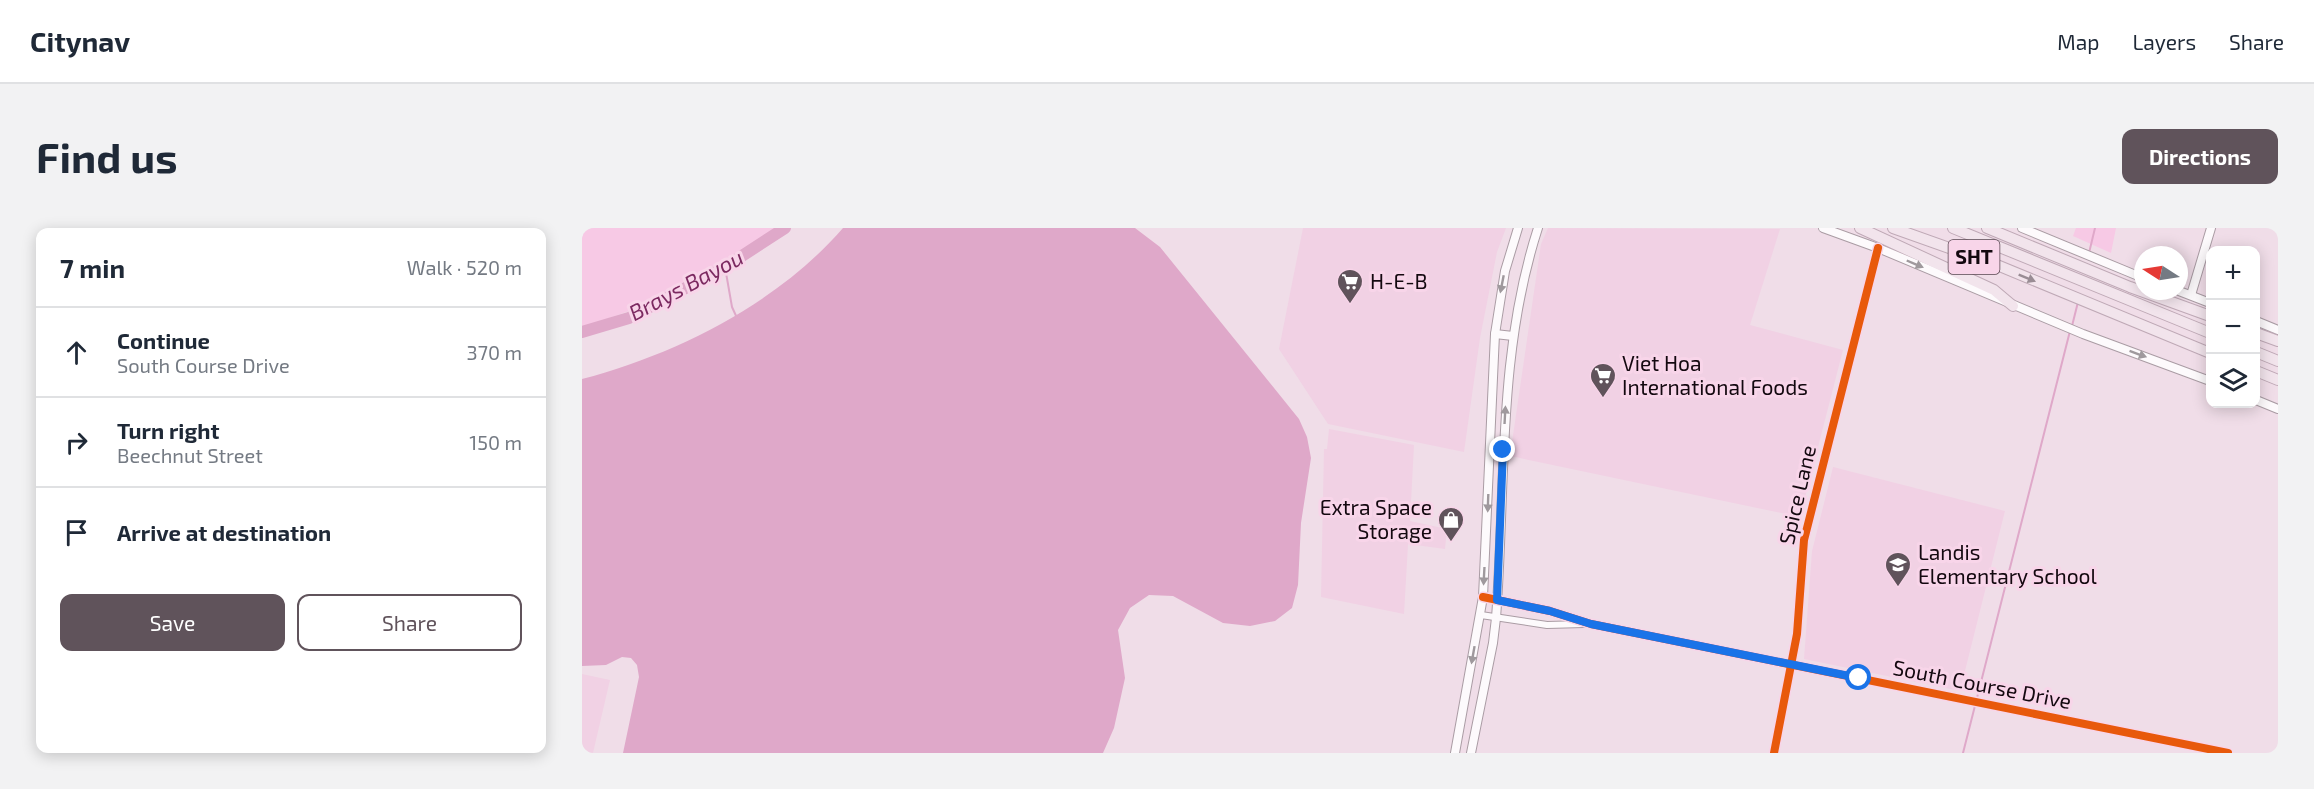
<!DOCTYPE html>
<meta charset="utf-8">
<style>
body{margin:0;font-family:"Exo 2",sans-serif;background:#f2f2f3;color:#1f2937}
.controls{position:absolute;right:18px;top:18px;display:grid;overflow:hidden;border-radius:12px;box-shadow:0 3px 15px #0003}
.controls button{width:54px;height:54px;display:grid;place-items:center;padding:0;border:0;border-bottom:2px solid #e0e1e3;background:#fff;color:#1f2937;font:30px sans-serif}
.compass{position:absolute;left:1552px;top:18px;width:54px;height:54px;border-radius:50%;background:#fff;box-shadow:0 3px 15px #0003;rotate:282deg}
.stop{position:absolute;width:18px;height:18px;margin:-14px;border:4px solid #1a73e8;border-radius:50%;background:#fff}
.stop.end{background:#1a73e8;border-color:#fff;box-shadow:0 2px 6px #0008}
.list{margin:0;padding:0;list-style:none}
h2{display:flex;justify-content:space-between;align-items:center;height:78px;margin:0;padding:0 24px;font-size:26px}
h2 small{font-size:20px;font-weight:400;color:#747a83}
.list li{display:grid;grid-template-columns:39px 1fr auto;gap:18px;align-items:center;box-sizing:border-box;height:90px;padding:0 24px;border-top:2px solid #e0e1e3}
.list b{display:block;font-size:22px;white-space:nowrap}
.list p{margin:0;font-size:20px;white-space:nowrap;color:#747a83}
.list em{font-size:20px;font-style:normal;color:#747a83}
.actions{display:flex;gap:12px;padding:18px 24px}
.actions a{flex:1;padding:14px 0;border:2px solid #60535b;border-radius:12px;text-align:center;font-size:21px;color:#60535b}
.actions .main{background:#60535b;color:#fff}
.icon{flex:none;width:33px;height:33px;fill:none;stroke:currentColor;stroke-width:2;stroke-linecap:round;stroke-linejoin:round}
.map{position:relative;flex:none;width:1696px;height:525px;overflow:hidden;border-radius:12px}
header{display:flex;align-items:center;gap:36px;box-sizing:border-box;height:84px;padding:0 30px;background:#fff;border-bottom:2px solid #e0e1e3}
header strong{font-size:28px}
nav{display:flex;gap:33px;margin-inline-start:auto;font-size:21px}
.intro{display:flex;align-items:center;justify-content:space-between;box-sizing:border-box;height:144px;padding:0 36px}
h1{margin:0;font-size:42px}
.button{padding:15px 27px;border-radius:12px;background:#60535b;color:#fff;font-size:21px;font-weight:700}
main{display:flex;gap:36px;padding:0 36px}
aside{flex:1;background:#fff;border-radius:12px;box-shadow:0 3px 15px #0003}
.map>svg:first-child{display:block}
.built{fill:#f1d1e4}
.green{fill:#f7c9e5}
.water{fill:#dfa8c9}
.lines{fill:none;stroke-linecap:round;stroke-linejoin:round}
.stream{stroke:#dfa8c9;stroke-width:2}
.river{stroke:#dfa8c9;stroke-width:12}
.street-casing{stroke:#aa9ca4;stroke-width:8}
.secondary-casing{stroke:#aa9ca4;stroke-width:10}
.highway-casing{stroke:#bfa9b6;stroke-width:12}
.street{stroke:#fdfafc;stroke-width:6}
.secondary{stroke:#fdfafc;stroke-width:8}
.highway{stroke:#f2e4ec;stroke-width:10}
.cycleway-casing{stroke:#f8d5e9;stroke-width:11}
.cycleway{stroke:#e8590c;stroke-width:8}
.oneway{fill:#9f999d}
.oneway2{fill:#998c94}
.route{stroke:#1a73e8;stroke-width:8}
.labels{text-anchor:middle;stroke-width:6;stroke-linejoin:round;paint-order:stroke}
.shield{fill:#f8d5e9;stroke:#584650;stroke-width:1.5}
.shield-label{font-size:20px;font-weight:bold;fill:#13080f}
.poi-label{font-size:21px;fill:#13080f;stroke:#f8d5e9;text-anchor:start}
.street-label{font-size:21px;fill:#13080f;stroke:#f8d5e9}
.water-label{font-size:22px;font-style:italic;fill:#7c2a61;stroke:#f8d5e9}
</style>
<header>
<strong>Citynav</strong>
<nav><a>Map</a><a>Layers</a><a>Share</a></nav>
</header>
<div class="intro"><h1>Find us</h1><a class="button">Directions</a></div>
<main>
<aside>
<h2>7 min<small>Walk · 520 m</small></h2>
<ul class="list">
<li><svg class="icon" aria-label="ahead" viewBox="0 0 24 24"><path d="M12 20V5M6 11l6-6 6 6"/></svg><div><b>Continue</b><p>South Course Drive</p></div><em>370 m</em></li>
<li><svg class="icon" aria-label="right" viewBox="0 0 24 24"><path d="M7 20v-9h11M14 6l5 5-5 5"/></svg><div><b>Turn right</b><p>Beechnut Street</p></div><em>150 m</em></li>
<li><svg class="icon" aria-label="arrive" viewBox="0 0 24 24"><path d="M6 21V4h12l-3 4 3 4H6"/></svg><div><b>Arrive at destination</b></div></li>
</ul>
<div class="actions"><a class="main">Save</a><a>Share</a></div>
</aside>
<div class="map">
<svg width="1696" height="525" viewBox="0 0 1696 525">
<rect width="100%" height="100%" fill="#f0dde8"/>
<!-- built -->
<g class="built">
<path d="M 721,0 L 924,0 L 915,24 L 898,110 L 882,224 L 746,196 L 697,121 Z"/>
<path d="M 966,0 L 1198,1 L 1168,97 L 1261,122 L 1218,289 L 928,228 L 959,16 Z"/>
<path d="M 747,201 L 832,217 L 828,293 L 865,301 L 863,321 L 826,316 L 822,386 L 739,369 L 742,221 L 745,221 Z"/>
<path d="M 1251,239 L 1423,283 L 1378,463 L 1222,431 L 1230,323 Z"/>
<path d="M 0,446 L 28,452 L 11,525 L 0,525 Z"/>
</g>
<!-- green -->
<g class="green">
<path d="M 0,0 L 196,0 L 143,32 L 47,83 L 0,100 Z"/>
<path d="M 1494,0 L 1534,0 L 1529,25 L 1491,8 Z"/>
</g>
<!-- water -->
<path class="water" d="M 261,0 L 553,0 L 578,19 L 717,191 L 725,209 L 729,230 L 719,295 L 716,357 L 710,380 L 693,393 L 668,398 L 641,395 L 591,368 L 567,367 L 548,380 L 536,402 L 543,450 L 532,500 L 521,525 L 41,525 L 57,449 L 55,437 L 49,430 L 40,429 L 24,437 L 0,438 L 0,151 C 95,126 196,75 261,0 Z"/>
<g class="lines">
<!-- stream -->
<g class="stream">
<path d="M 1507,25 L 1513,0"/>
<path d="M 143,39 L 150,79 L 155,90"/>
<path d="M 1490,98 L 1496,74"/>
<path d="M 1381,525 L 1488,103"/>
</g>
<!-- river -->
<path class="river" d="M 0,104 L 47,90 L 143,39 L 203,0"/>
<defs>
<g id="street">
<path d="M 901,369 L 968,383 L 1009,396 L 1646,525"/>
<path d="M 899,387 L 965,397 L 1002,396"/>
<path d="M 1192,525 L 1215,406 L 1222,312 L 1296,20"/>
</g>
<g id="secondary">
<path d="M 1241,0 L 1296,20 L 1501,106 L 1628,153"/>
<path d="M 1440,0 L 1561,50"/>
<path d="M 1597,63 L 1628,75"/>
<path d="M 1609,67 L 1629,0"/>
<path d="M 1674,93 L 1696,102"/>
<path d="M 913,106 L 931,108"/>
<path d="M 1674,172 L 1696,181"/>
<path d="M 873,525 L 901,369 L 913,106 L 923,43 L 936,0"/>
<path d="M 889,525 L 911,415 L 914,390 C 924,259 915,126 956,0"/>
</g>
<g id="highway">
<path d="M 1278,0 L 1412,62 L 1431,78"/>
<path d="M 1311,0 L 1415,37 L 1628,125"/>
<path d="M 1371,0 L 1628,105"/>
<path d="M 1405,0 L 1548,59 L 1628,88"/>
<path d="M 1674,105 L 1696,113"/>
<path d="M 1674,124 L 1696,133"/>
<path d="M 1674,143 L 1696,152"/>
</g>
</defs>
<!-- street casing -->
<use href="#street" class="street-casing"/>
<!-- secondary casing -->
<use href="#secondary" class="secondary-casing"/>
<!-- highway casing -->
<use href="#highway" class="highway-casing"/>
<!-- street -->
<use href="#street" class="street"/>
<!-- secondary -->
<use href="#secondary" class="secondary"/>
<!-- highway -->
<use href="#highway" class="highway"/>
<defs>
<g id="cycleway">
<path d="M 901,369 L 968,383 L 1009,396 L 1646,525"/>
<path d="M 1192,525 L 1215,406 L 1222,312 L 1296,20"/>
</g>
</defs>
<!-- cycleway casing -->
<use href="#cycleway" class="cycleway-casing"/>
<!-- cycleway -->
<use href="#cycleway" class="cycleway"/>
</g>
<!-- one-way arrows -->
<defs><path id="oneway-solid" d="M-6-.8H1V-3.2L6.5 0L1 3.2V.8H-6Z" transform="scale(1.5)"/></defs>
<g class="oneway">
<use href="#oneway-solid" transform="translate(1333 36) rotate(23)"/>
<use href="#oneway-solid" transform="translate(920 56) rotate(101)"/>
<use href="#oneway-solid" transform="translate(1556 126) rotate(20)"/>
<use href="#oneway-solid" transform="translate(923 187) rotate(-87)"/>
<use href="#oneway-solid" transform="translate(906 275) rotate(92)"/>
<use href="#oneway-solid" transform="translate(902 348) rotate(93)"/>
<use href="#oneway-solid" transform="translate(891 427) rotate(100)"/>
</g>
<use class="oneway2" href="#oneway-solid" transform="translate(1445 50) rotate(22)"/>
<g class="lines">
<!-- route -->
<path class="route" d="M 921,222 L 915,372 L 968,383 L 1009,396 L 1277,450"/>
</g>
<!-- icons -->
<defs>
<symbol id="supermarket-pin" viewBox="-11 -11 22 30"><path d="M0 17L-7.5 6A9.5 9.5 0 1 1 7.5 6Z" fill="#60535b" stroke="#f8d5e9"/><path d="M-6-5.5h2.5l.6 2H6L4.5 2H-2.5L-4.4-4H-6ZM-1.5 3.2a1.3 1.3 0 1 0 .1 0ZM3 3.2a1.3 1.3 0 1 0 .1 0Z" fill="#fff"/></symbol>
<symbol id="shop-pin" viewBox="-11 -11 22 30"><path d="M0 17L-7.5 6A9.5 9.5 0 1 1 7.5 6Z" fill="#60535b" stroke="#f8d5e9"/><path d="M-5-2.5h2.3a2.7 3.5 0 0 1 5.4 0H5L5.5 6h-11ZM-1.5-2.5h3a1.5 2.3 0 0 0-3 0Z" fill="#fff"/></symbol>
<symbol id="school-pin" viewBox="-11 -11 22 30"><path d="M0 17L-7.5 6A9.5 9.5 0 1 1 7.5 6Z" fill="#60535b" stroke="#f8d5e9"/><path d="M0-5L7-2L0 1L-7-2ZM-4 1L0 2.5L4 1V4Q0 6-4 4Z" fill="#fff"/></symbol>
</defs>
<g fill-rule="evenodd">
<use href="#supermarket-pin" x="753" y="39" width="30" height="40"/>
<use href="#supermarket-pin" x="1006" y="133" width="30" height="40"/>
<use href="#shop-pin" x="854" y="277" width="30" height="40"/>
<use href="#school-pin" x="1301" y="322" width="30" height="40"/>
</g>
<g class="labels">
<!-- shield labels -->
<rect class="shield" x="1366.5" y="12" width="51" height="34" rx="4.5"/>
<g class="shield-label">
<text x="1392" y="36">SHT</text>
</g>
<!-- poi labels -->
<g class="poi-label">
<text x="788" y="61">H-E-B</text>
<text x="1040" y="143">Viet Hoa<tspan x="1040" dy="24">International Foods</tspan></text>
<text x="850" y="287" text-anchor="end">Extra Space<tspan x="850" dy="24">Storage</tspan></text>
<text x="1336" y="332">Landis<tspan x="1336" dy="24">Elementary School</tspan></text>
</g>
<!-- street labels -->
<g class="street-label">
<text transform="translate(1216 267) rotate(-77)" y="7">Spice Lane</text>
<text transform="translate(1400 457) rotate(11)" y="7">South Course Drive</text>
</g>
<!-- water labels -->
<g class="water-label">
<text transform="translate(104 57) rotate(-28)" y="8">Brays Bayou</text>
</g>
</g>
</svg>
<div class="controls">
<button>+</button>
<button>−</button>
<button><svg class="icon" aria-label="layers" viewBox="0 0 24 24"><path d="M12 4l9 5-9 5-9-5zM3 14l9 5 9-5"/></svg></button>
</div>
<svg class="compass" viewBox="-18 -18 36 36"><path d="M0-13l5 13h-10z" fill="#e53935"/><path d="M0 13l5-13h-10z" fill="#747a83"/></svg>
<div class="stop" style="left:1277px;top:450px"></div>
<div class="stop end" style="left:921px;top:222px"></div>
</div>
</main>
